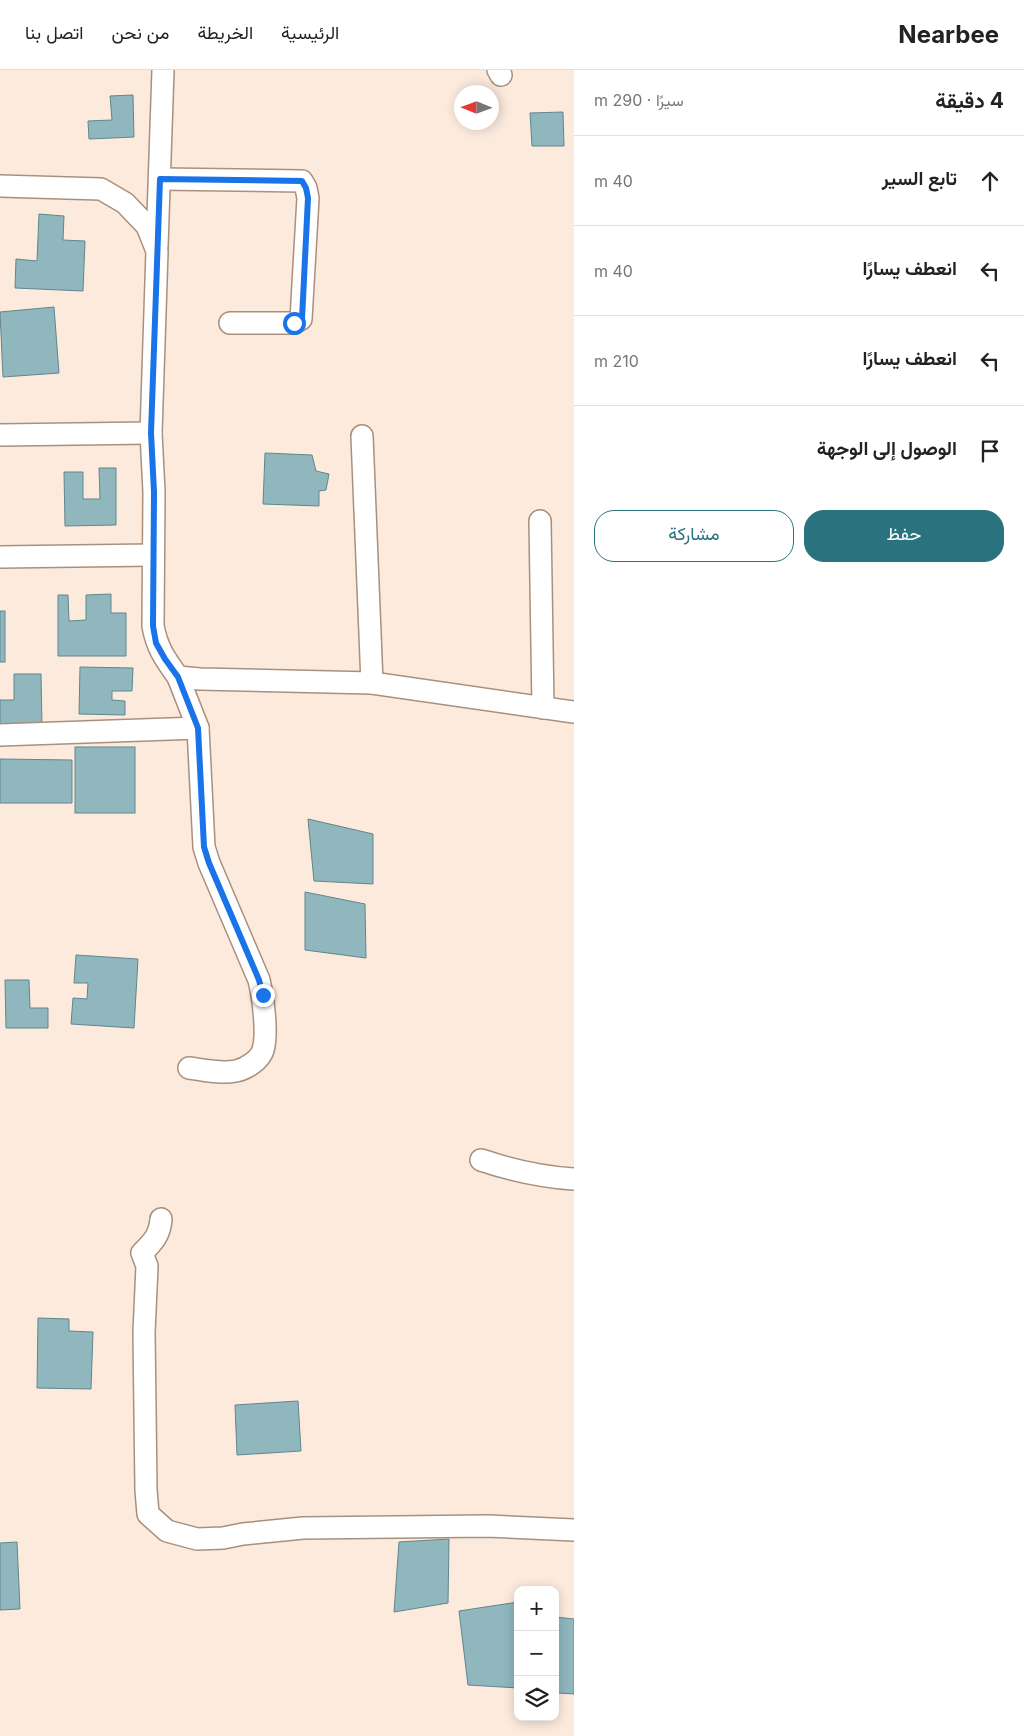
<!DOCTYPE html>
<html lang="ar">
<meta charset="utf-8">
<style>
body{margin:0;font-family:Inter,Vazirmatn,sans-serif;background:#f2f2f2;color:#222;direction:rtl}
.controls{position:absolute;right:15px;bottom:15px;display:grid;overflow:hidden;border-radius:10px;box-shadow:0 2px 12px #0003}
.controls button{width:45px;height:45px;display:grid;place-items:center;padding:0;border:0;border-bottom:1px solid #e0e0e0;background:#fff;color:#222;font:25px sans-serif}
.compass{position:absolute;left:454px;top:15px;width:45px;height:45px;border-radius:50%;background:#fff;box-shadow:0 2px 12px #0003;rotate:271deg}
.stop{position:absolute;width:15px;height:15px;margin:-11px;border:4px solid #1a73e8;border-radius:50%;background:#fff}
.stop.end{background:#1a73e8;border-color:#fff;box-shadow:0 1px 5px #0008}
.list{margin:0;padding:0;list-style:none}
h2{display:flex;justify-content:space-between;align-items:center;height:65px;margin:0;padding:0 20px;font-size:21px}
h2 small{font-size:16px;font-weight:400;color:#767676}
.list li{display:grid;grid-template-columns:32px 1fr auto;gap:15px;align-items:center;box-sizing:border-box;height:90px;padding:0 20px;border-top:1px solid #e0e0e0}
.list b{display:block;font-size:19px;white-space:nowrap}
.list em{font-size:16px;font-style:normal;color:#767676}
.actions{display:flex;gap:10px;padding:15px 20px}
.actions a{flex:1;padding:11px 0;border:1px solid #2a727d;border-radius:20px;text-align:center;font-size:18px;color:#2a727d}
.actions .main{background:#2a727d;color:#fff}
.icon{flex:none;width:28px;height:28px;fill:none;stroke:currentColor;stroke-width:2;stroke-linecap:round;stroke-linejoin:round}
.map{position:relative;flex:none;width:574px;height:1666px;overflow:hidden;direction:ltr}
header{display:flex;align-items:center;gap:30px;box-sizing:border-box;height:70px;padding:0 25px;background:#fff;border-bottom:1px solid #e0e0e0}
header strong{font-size:24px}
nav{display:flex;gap:28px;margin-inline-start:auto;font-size:18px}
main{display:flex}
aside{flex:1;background:#fff}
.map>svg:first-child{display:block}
.building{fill:#90b7be;stroke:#60868d}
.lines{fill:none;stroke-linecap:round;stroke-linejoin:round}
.street-casing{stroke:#aa907b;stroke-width:24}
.street{stroke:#fff;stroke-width:21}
.route{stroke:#1a73e8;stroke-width:6}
</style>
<header>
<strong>Nearbee</strong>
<nav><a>الرئيسية</a><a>الخريطة</a><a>من نحن</a><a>اتصل بنا</a></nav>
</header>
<main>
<aside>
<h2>4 دقيقة<small>سيرًا · 290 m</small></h2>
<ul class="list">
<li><svg class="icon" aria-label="ahead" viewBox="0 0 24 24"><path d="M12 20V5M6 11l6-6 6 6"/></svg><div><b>تابع السير</b></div><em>40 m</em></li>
<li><svg class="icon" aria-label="left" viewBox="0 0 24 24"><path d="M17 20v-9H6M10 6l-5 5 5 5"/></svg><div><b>انعطف يسارًا</b></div><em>40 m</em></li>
<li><svg class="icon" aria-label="left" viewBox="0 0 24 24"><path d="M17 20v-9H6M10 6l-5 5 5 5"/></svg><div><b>انعطف يسارًا</b></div><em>210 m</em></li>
<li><svg class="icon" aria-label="arrive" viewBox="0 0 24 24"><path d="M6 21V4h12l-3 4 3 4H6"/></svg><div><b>الوصول إلى الوجهة</b></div></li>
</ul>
<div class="actions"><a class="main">حفظ</a><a>مشاركة</a></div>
</aside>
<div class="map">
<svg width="574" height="1666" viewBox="0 0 574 1666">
<rect width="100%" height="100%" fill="#fceadd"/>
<!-- building -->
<g class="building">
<path d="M 133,25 L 134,67 L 89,69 L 88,51 L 112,50 L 110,26 Z"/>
<path d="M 563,42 L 564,76 L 532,76 L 530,43 Z"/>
<path d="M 39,144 L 64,146 L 63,170 L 85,171 L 83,221 L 15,218 L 16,189 L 37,191 Z"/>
<path d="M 54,237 L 59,303 L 3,307 L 0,242 Z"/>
<path d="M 265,383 L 312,385 L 316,401 L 329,404 L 326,420 L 319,421 L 319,436 L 263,434 Z"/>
<path d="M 99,398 L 116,398 L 116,455 L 65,456 L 64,402 L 83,402 L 83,429 L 100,429 Z"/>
<path d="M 111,524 L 111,543 L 126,543 L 126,586 L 58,586 L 58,525 L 68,525 L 69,551 L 86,550 L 86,525 Z"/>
<rect x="0" y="541" width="5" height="51"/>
<path d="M 80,597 L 133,598 L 132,621 L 112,621 L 112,630 L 125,631 L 125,645 L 79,644 Z"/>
<path d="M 14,604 L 41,604 L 42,656 L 0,656 L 0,630 L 14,630 Z"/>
<rect x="75" y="677" width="60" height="66"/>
<path d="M 0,689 L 72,690 L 72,733 L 0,733 Z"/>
<path d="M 308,749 L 373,764 L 373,814 L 314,811 Z"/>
<path d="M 305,822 L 365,834 L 366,888 L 305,880 Z"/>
<path d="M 76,885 L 138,889 L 134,958 L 71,954 L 73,928 L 87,929 L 88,913 L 74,913 Z"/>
<path d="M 5,910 L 29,910 L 30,938 L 48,938 L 48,958 L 6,958 Z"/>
<path d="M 38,1248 L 69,1249 L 69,1261 L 93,1262 L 91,1319 L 37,1318 Z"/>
<path d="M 298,1331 L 301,1381 L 237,1385 L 235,1335 Z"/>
<path d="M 449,1469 L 448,1533 L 394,1542 L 399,1472 Z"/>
<path d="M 17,1472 L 20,1539 L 0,1540 L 0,1473 Z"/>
<path d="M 518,1532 L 518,1618 L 468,1615 L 459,1541 Z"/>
<path d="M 555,1547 L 574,1549 L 574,1624 L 558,1623 L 555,1593 Z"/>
</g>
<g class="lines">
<defs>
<g id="street">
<path d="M 498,0 L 501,5"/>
<path d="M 160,109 L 302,111 L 306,118 L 308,128 L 301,249 L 294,253 L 230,253"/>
<path d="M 0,116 L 101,119 L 125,133 L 147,156 L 157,181 L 151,363 L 154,422 L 153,556 C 157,578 165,589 178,607 L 200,609 L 372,613 L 574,642"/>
<path d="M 157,176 L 163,0"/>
<path d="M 0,365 L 151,363"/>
<path d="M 362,366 L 372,613"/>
<path d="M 540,451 L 543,638"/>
<path d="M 0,487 L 153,485"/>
<path d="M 178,607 L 198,658 L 204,777 L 209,793 L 259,910 C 263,927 268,963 263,980 C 260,990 246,999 236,1001 C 221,1004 204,1000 189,998"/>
<path d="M 0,665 L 198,658"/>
<path d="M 481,1090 C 511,1100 542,1107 574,1109"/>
<path d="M 161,1149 C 160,1165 153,1172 142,1183 L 147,1196 L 144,1262 L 146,1420 L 148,1444 L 167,1461 L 197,1469 L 223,1468 L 243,1464 L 303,1458 L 488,1456 L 574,1460"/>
</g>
</defs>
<!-- street casing -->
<use href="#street" class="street-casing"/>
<!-- street -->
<use href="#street" class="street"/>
</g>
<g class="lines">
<!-- route -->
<path class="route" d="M 263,925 L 259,910 L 209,793 L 204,777 L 198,658 L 178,607 L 165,589 L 156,573 L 153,556 L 154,422 L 151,363 L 160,109 L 302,111 L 306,118 L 308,128 L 302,249 L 294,253"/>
</g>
</svg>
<div class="controls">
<button>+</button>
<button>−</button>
<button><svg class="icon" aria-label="layers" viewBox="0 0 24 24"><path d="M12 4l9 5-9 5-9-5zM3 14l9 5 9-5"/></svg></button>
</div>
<svg class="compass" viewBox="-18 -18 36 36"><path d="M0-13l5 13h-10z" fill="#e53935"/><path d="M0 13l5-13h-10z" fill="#767676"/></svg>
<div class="stop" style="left:294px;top:253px"></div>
<div class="stop end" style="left:263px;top:925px"></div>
</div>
</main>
